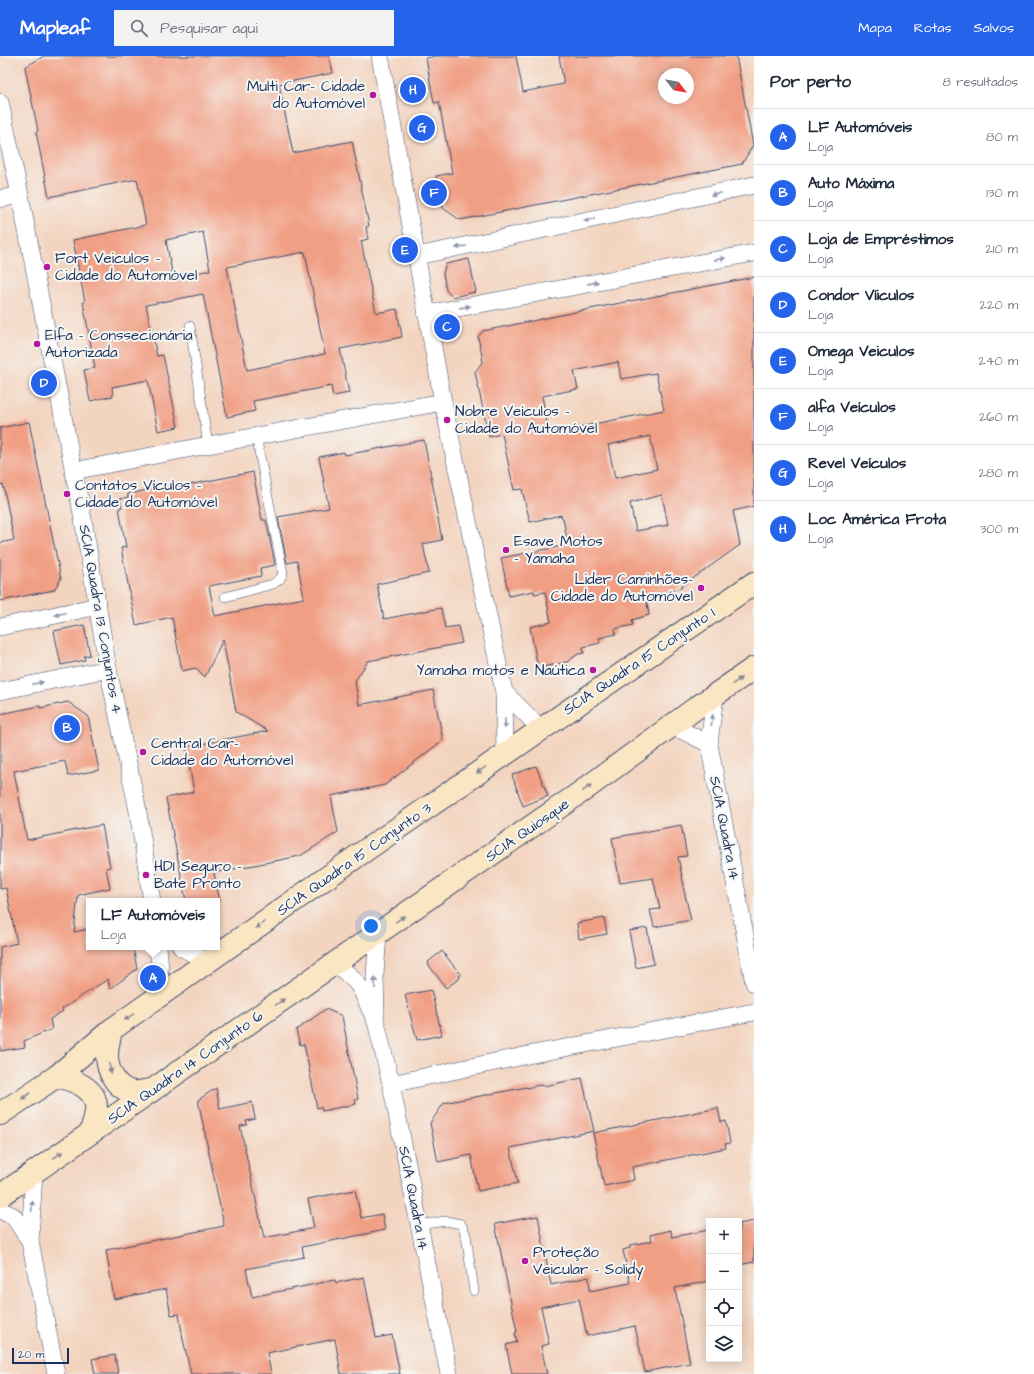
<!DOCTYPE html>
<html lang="pt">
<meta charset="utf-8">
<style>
body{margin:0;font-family:"Architects Daughter",sans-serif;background:#f2f2f3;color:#1f2937}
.controls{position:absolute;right:12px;bottom:12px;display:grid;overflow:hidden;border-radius:0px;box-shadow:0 2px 10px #0003}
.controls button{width:36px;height:36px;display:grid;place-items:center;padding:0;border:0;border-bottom:1px solid #e0e1e3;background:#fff;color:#1f2937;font:20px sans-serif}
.compass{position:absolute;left:658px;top:12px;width:36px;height:36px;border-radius:50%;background:#fff;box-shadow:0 2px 10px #0003;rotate:121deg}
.scale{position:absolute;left:12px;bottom:10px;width:57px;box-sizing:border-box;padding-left:4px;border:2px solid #1b2f5e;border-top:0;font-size:11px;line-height:14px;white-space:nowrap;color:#1b2f5e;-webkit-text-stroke:3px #f6f6f2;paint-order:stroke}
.you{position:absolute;left:371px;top:870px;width:14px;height:14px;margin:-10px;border:3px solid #fff;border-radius:50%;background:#1a73e8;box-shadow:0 0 0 6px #1a73e833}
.badge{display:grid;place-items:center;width:26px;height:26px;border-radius:50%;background:#2563eb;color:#fff;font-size:13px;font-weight:700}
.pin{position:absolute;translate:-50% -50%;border:2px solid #fff;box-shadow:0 1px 4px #0006}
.popup{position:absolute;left:86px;top:842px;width:134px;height:52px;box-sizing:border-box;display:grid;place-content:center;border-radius:0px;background:#fff;filter:drop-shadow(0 1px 3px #0005);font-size:13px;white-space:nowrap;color:#747a83}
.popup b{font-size:15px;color:#1f2937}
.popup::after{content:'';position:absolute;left:50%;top:100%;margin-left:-8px;border:8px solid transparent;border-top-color:#fff}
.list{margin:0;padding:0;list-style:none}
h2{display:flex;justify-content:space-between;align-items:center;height:52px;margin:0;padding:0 16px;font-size:17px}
h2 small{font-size:13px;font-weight:400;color:#747a83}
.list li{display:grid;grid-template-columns:26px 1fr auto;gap:12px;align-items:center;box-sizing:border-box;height:56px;padding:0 16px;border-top:1px solid #e0e1e3}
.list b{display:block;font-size:15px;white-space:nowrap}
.list p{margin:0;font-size:13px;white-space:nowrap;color:#747a83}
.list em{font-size:13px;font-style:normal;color:#747a83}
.icon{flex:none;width:22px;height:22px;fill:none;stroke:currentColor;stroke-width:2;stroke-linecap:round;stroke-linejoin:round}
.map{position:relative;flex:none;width:754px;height:1318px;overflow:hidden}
header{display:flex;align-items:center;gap:24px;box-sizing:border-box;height:56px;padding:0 20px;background:#2563eb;color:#fff}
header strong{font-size:19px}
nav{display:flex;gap:22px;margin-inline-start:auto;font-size:14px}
.search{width:280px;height:36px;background:#f2f2f3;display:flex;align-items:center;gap:10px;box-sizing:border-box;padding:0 14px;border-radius:0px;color:#747a83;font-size:15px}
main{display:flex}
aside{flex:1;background:#fff}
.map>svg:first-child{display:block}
.built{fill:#f3d4bf;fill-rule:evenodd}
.building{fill:#f19f84;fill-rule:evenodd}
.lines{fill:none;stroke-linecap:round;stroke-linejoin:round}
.service-casing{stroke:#3a4a6e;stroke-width:10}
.minor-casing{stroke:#3a4a6e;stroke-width:18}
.secondary-casing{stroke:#3a4a6e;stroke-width:24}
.service{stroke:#fff;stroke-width:9}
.minor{stroke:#fff;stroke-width:17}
.secondary{stroke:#fbe6c4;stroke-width:22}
.oneway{fill:#8d97ae}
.oneway2{fill:#8b8a91}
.poi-dot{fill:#b5179e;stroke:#f6f6f2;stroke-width:1.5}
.labels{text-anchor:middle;stroke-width:4;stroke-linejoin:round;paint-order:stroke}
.poi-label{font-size:15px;fill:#1b2f5e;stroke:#f6f6f2;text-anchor:start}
.street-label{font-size:15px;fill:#1b2f5e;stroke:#f6f6f2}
</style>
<header>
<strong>Mapleaf</strong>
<div class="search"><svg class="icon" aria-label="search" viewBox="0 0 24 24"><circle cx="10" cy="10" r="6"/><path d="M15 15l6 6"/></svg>Pesquisar aqui</div>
<nav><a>Mapa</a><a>Rotas</a><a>Salvos</a></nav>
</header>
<main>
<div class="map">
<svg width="754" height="1318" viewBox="0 0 754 1318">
<rect width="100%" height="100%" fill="#f6f6f2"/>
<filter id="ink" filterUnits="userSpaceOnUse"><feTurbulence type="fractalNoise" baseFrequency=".025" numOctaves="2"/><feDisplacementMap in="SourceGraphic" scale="8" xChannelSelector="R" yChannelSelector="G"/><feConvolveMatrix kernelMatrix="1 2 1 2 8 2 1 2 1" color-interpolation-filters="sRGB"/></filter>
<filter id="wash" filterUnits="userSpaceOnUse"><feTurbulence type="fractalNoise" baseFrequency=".012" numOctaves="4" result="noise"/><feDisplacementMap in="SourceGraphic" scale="16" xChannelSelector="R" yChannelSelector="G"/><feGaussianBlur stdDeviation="0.9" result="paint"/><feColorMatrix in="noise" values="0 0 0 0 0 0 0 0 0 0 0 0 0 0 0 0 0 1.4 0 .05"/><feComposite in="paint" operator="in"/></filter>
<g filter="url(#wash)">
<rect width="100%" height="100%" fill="#eae6cc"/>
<!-- built -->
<path class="built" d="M 0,0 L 754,0 L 754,1318 L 0,1318 ZM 664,18 L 688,18 L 688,42 L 664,42 ZM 89,845 L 217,845 L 217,891 L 89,891 ZM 709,1165 L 739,1165 L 739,1303 L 709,1303 Z"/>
<g id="blocks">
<!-- building -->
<g class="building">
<path d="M 44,0 L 329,0 L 333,17 L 279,28 L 293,97 L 352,85 L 369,170 L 366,171 L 368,183 L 361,185 L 376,257 L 397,253 L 402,281 L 340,293 L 349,337 L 333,340 L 331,330 L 253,345 L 255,355 L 227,361 L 203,238 L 146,249 L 157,300 L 163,299 L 178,371 L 158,375 L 148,324 L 112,331 L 113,340 L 90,345 L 84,314 L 95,312 L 83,246 L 85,246 L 73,184 L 146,169 L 137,123 L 49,141 L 36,76 L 38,75 L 25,11 ZM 203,176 L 210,214 L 173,222 L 166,184 ZM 305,196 L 325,298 L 247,314 L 227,211 Z"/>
<path d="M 436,0 L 516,0 L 523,36 L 564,28 L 559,0 L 736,0 L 753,89 L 742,108 L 460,164 L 443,152 L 436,120 L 452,117 L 439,46 L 434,47 L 426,2 ZM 664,18 L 688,18 L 688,42 L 664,42 Z"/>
<path d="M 469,203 L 476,236 L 452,241 L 446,234 L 443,217 L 446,208 Z"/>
<path d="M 754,221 L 754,450 L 733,455 L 740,489 L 678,533 L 646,542 L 649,559 L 632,564 L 633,569 L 615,573 L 616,578 L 599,582 L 600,587 L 583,591 L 584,597 L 578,598 L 567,606 L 538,612 L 530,571 L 551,566 L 545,536 L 534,538 L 534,535 L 509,540 L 501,502 L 568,489 L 563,462 L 562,462 L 561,459 L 530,466 L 522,433 L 514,434 L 502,378 L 489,381 L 475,316 L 483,305 L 478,281 L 483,275 L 595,252 ZM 618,306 L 621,323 L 656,317 L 664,354 L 549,377 L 542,340 L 578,333 L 574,315 ZM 650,380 L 657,413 L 615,422 L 608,389 ZM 662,439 L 668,469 L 636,475 L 630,447 Z"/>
<path d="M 29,366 L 61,523 L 54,534 L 0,545 L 0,487 L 14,484 L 3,428 L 0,429 L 0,372 Z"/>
<path d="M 424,384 L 435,441 L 434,441 L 442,484 L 423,488 L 429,517 L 377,528 L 384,563 L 441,552 L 445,572 L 458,570 L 462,587 L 368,605 L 355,625 L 359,649 L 433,634 L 443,684 L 385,729 L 331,740 L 338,776 L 300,800 L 214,817 L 220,845 L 186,845 L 166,742 L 194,736 L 186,691 L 268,675 L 236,656 L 223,583 L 205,621 L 196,612 L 182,615 L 172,561 L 136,569 L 121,492 L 126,491 L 119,452 L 122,451 L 120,443 L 128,441 L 128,438 L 177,428 L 178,431 L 253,416 L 262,464 L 266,464 L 275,509 L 260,512 L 261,520 L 209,530 L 215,560 L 304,542 L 297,505 L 287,507 L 278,461 L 329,452 L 319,401 L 344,396 L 345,399 Z"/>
<path d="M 84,569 L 90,599 L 84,600 L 85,604 L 61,609 L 54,575 Z"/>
<path d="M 68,646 L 88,660 L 99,714 L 68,720 L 65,705 L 14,715 L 27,784 L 102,769 L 110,811 L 106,812 L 110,832 L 78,839 L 74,876 L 89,873 L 89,891 L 133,891 L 137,913 L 110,933 L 108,923 L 62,953 L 63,955 L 50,963 L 52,973 L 24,985 L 25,991 L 0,995 L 0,891 L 17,887 L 6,832 L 0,833 L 0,658 L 40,650 L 40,652 Z"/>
<path d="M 536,710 L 548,740 L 523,750 L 512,719 Z"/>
<path d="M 681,769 L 687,800 L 678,801 L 684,830 L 683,830 L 691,864 L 654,871 L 650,854 L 660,853 L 653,822 L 620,827 L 612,782 Z"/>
<path d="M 604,862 L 607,878 L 579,883 L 577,867 Z"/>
<path d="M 647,872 L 654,908 L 636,912 L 629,875 Z"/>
<path d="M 442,895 L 461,919 L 459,920 L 460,922 L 446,932 L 428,908 L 429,907 L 428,906 Z"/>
<path d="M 431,934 L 442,979 L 417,984 L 405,939 Z"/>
<path d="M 326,953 L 342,960 L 358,1043 L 355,1044 L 356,1048 L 322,1055 L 321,1051 L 317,1052 L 304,988 L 300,989 L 296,974 Z"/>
<path d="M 582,1022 L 594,1075 L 510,1092 L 518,1127 L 478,1135 L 471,1099 L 438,1106 L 430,1067 L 444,1047 L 527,1031 L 527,1032 L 539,1029 L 544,1030 Z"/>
<path d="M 216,1032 L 220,1053 L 252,1046 L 255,1063 L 246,1065 L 247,1069 L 240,1070 L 264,1182 L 314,1172 L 308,1143 L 355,1134 L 361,1162 L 382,1158 L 385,1174 L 302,1191 L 304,1201 L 246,1213 L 252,1241 L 335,1224 L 336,1227 L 364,1221 L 376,1282 L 392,1279 L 400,1318 L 341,1318 L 335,1283 L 267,1297 L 271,1318 L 191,1318 L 183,1283 L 179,1258 L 171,1259 L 166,1233 L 114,1243 L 106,1194 L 224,1170 L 198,1044 Z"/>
<path d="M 718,1052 L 721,1066 L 726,1065 L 730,1087 L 725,1088 L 726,1092 L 632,1111 L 634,1124 L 604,1130 L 593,1077 Z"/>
<path d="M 538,1160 L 551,1229 L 589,1221 L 590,1235 L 630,1227 L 623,1194 L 630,1192 L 630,1189 L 652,1185 L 650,1179 L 671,1174 L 672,1181 L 709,1174 L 709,1225 L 675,1232 L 690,1307 L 645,1316 L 635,1270 L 587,1280 L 579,1243 L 541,1251 L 549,1288 L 541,1290 L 547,1318 L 512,1318 L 506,1289 L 517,1286 L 515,1277 L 517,1276 L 495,1168 Z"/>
<path d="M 754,1165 L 754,1206 L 739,1209 L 739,1168 Z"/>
<path d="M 115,1299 L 118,1318 L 95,1318 L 92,1303 Z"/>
</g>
</g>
</g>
<g filter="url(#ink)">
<use href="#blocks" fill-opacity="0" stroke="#3a4a6e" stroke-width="1"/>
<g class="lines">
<defs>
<g id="service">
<path d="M 190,270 L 208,389"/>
<path d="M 225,541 L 273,528 L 280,523 L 283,517 L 256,380"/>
<path d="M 419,1169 L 446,1165 L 461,1168 L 466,1179 L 474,1235"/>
</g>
<g id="minor">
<path d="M 380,0 L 443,346 L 504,636 L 505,697"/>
<path d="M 0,46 L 20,139 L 83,463 L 108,613 L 137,750 L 152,845"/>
<path d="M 0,143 L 20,139"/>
<path d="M 417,200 L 754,129"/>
<path d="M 426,258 L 754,197"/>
<path d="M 73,415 L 208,389 L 443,346"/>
<path d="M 0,571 L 98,550"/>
<path d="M 0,635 L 108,613"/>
<path d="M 504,636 L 541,673"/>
<path d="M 715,640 L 709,688 L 754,927"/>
<path d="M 673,670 L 709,688"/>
<path d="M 181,891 L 208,906"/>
<path d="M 336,907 L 356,926 L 361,933 L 376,966 L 391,1028 L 449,1318"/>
<path d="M 158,941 L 160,913 L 158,891"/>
<path d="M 376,958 L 375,919 L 378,878"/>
<path d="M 391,1028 L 533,998 L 754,956"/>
<path d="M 34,1116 L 30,1185 L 56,1318"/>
<path d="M 0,1154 L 13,1160 L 30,1185"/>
</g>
<g id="secondary">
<path d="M 111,974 C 110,982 107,990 107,999 C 107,1015 116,1033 133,1036 C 139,1037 146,1034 152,1034"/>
<path d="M 57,1020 C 72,1024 96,1031 96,1051 C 97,1059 92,1069 91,1076"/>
<path d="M 0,1058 L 57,1020 L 111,974 L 363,796 L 754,527"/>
<path d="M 0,1140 L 581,736 L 696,652 L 754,612"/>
</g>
</defs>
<!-- service casing -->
<use href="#service" class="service-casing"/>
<!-- minor casing -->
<use href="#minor" class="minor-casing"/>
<!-- secondary casing -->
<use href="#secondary" class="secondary-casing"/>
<!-- service -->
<use href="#service" class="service"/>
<!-- minor -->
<use href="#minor" class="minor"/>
<!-- secondary -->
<use href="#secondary" class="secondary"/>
</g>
<!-- one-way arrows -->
<defs><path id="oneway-solid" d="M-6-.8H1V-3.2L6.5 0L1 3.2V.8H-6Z"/></defs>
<g class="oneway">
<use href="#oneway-solid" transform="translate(716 138) rotate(168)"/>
<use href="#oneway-solid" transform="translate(589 164) rotate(168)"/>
<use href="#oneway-solid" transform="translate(461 191) rotate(168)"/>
<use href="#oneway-solid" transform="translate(720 203) rotate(-11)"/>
<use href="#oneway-solid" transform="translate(593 227) rotate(-11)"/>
<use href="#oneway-solid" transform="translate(465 251) rotate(-11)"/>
<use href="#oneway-solid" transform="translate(60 558) rotate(168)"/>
<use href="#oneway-solid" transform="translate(38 627) rotate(-12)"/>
<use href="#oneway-solid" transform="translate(712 664) rotate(-82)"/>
<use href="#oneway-solid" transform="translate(505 667) rotate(89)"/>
<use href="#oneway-solid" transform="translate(375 927) rotate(-90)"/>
<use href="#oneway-solid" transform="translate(32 1150) rotate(-86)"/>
</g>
<g class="oneway2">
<use href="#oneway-solid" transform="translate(737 625) rotate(-35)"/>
<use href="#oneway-solid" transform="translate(481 714) rotate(145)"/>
<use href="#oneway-solid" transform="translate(587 732) rotate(-36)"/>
<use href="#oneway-solid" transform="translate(400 863) rotate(-35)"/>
<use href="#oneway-solid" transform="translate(260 869) rotate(144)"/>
<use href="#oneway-solid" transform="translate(280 946) rotate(-35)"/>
<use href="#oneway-solid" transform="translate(129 961) rotate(145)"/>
<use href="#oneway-solid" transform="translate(110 1012) rotate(75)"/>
<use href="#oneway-solid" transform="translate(26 1040) rotate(146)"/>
<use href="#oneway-solid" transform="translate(58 1099) rotate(-35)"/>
</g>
</g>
<!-- markers -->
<g class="poi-dot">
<circle cx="373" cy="39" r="4"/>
<circle cx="47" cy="211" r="4"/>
<circle cx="37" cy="288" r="4"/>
<circle cx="447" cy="364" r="4"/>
<circle cx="67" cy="438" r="4"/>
<circle cx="506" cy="494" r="4"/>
<circle cx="701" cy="532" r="4"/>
<circle cx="593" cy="614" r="4"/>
<circle cx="143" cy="696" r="4"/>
<circle cx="146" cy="819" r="4"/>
<circle cx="525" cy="1205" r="4"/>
</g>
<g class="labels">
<!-- poi labels -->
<g class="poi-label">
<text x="365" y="35" text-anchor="end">Multi Car- Cidade<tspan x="365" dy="17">do Automóvel</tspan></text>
<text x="55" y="207">Fort Veiculos -<tspan x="55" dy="17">Cidade do Automóvel</tspan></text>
<text x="45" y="284">Elfa - Conssecionária<tspan x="45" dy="17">Autorizada</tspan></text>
<text x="455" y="360">Nobre Veículos -<tspan x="455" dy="17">Cidade do Automóvel</tspan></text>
<text x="75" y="434">Contatos Vículos -<tspan x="75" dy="17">Cidade do Automóvel</tspan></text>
<text x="514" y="490">Esave Motos<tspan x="514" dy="17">- Yamaha</tspan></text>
<text x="693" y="528" text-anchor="end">Lider Caminhões-<tspan x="693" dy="17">Cidade do Automóvel</tspan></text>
<text x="585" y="619" text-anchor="end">Yamaha motos e Naútica</text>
<text x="151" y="692">Central Car-<tspan x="151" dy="17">Cidade do Automóvel</tspan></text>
<text x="154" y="815">HDI Seguro -<tspan x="154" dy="17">Bate Pronto</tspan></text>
<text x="533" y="1201">Proteção<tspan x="533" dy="17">Veicular - Solidy</tspan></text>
</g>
<!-- street labels -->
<g class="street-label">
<text transform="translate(101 563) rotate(80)" y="5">SCIA Quadra 13 Conjuntos 4</text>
<text transform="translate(639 605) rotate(-34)" y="5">SCIA Quadra 15 Conjunto 1</text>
<text transform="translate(725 772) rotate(79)" y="5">SCIA Quadra 14</text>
<text transform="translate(527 774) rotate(-35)" y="5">SCIA Quiosque</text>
<text transform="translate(354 803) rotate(-35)" y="5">SCIA Quadra 15 Conjunto 3</text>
<text transform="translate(185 1011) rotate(-35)" y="5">SCIA Quadra 14 Conjunto 6</text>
<text transform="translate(414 1142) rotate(79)" y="5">SCIA Quadra 14</text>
</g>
</g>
</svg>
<div class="controls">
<button>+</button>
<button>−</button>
<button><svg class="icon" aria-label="locate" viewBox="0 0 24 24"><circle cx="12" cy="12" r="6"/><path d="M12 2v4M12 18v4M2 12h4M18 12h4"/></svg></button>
<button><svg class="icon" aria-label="layers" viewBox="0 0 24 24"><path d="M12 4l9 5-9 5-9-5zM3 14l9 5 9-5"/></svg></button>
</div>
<svg class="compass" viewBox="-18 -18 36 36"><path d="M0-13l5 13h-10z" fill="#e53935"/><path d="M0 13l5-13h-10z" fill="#747a83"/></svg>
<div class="scale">20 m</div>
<div class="you"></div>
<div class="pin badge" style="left:153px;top:922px">A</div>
<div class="popup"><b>LF Automóveis</b>Loja</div>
<div class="pin badge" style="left:67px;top:672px">B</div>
<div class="pin badge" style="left:447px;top:271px">C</div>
<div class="pin badge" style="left:44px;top:327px">D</div>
<div class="pin badge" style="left:405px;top:194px">E</div>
<div class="pin badge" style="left:434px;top:137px">F</div>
<div class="pin badge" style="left:422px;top:72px">G</div>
<div class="pin badge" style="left:413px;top:34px">H</div>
</div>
<aside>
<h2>Por perto<small>8 resultados</small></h2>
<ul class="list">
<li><span class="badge">A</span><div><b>LF Automóveis</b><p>Loja</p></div><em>80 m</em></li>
<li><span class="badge">B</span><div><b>Auto Máxima</b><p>Loja</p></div><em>130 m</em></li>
<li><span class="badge">C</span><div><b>Loja de Empréstimos</b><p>Loja</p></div><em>210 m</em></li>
<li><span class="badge">D</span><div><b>Condor Víiculos</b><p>Loja</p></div><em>220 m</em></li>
<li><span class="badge">E</span><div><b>Omega Veiculos</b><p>Loja</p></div><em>240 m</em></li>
<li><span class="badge">F</span><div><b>alfa Veículos</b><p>Loja</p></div><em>260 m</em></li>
<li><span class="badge">G</span><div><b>Revel Veículos</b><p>Loja</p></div><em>280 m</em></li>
<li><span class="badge">H</span><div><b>Loc América Frota</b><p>Loja</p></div><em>300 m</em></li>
</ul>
</aside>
</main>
